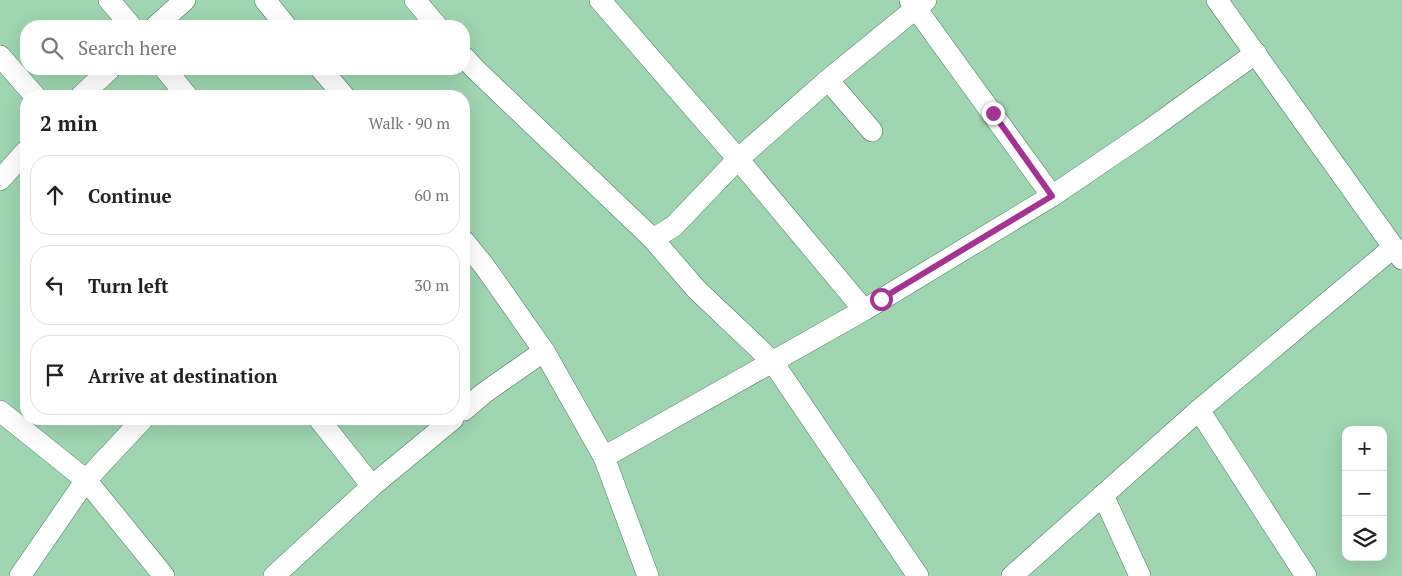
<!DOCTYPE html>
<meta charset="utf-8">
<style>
body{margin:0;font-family:"PT Serif",serif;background:#f2f2f2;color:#222}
.controls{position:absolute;right:15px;bottom:15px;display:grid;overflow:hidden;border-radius:10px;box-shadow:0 5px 20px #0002}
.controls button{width:45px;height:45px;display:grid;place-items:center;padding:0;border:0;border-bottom:1px solid #e0e0e0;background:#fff;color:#222;font:25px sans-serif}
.stop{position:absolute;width:15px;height:15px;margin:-11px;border:4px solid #a33492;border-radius:50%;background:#fff}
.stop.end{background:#a33492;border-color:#fff;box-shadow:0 1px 5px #0008}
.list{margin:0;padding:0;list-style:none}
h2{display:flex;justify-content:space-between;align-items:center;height:65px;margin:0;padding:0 20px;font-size:21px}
h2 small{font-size:16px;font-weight:400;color:#767676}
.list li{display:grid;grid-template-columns:32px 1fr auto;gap:15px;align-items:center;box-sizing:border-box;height:80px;margin:0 10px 10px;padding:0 10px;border:1px solid #e0e0e0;border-radius:20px}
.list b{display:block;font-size:19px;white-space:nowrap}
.list em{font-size:16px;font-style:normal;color:#767676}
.icon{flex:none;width:28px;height:28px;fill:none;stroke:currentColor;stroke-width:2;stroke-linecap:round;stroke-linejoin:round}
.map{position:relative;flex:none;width:1402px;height:576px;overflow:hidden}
.search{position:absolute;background:#fff;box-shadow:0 5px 20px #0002;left:20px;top:20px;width:450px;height:55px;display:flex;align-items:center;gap:12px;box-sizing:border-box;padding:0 18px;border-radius:20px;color:#767676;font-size:19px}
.panel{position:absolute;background:#fff;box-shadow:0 5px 20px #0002;left:20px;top:90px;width:450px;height:335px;border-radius:20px}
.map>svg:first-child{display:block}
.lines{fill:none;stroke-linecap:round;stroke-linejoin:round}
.street-casing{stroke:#477a5a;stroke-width:22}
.street{stroke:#fff;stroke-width:21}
.route{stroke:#a33492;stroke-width:6}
</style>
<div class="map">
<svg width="1402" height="576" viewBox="0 0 1402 576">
<rect width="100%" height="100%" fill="#9fd5b1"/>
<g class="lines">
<defs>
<g id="street">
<path d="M 109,0 L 131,26"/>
<path d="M 265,0 L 286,26"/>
<path d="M 415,0 L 437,26"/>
<path d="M 600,0 L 738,159 L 864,310"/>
<path d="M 910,0 L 1052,196 L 1148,131 L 1256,53"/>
<path d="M 1217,0 L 1402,259"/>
<path d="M 156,26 L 185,0"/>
<path d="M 0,56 L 35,96"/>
<path d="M 464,57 L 475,69 L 653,239 L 696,289 L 772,361 L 918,576"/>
<path d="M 165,69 L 187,96"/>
<path d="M 321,69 L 344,96"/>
<path d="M 828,80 L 872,131"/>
<path d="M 81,96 L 110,69"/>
<path d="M 0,180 L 26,151"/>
<path d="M 653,239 L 674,226 L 738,159 L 828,80 L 926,0"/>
<path d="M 464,241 L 485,267 L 544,351 L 484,393 L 464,410"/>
<path d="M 544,351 L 604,457 L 648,576"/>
<path d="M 1199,410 L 1306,576"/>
<path d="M 0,411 L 86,480 L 164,576"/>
<path d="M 319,419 L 372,486 L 453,419"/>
<path d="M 604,457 L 864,310 L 1052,196"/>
<path d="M 1103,495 L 1140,576"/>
<path d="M 20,576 L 86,480 L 143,419"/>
<path d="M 274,576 L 372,486"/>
<path d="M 1012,576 L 1199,410 L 1394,247"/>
</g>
</defs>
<!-- street casing -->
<use href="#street" class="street-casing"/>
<!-- street -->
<use href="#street" class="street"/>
</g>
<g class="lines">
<!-- route -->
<path class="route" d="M 881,299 L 1052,196 L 993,113"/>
</g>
</svg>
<div class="controls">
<button>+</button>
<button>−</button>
<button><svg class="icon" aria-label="layers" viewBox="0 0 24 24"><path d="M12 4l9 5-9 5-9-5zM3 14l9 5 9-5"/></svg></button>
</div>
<div class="stop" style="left:881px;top:299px"></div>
<div class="stop end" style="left:993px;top:113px"></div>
<div class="search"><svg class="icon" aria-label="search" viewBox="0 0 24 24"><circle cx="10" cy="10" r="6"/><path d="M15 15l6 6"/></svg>Search here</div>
<section class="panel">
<h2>2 min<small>Walk · 90 m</small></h2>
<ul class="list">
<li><svg class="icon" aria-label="ahead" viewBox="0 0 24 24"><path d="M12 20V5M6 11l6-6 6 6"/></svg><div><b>Continue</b></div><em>60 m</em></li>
<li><svg class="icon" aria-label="left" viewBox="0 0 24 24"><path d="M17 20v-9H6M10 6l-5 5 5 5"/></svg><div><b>Turn left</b></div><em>30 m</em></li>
<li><svg class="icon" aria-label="arrive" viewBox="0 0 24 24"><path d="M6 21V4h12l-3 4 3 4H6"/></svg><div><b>Arrive at destination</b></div></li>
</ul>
</section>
</div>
